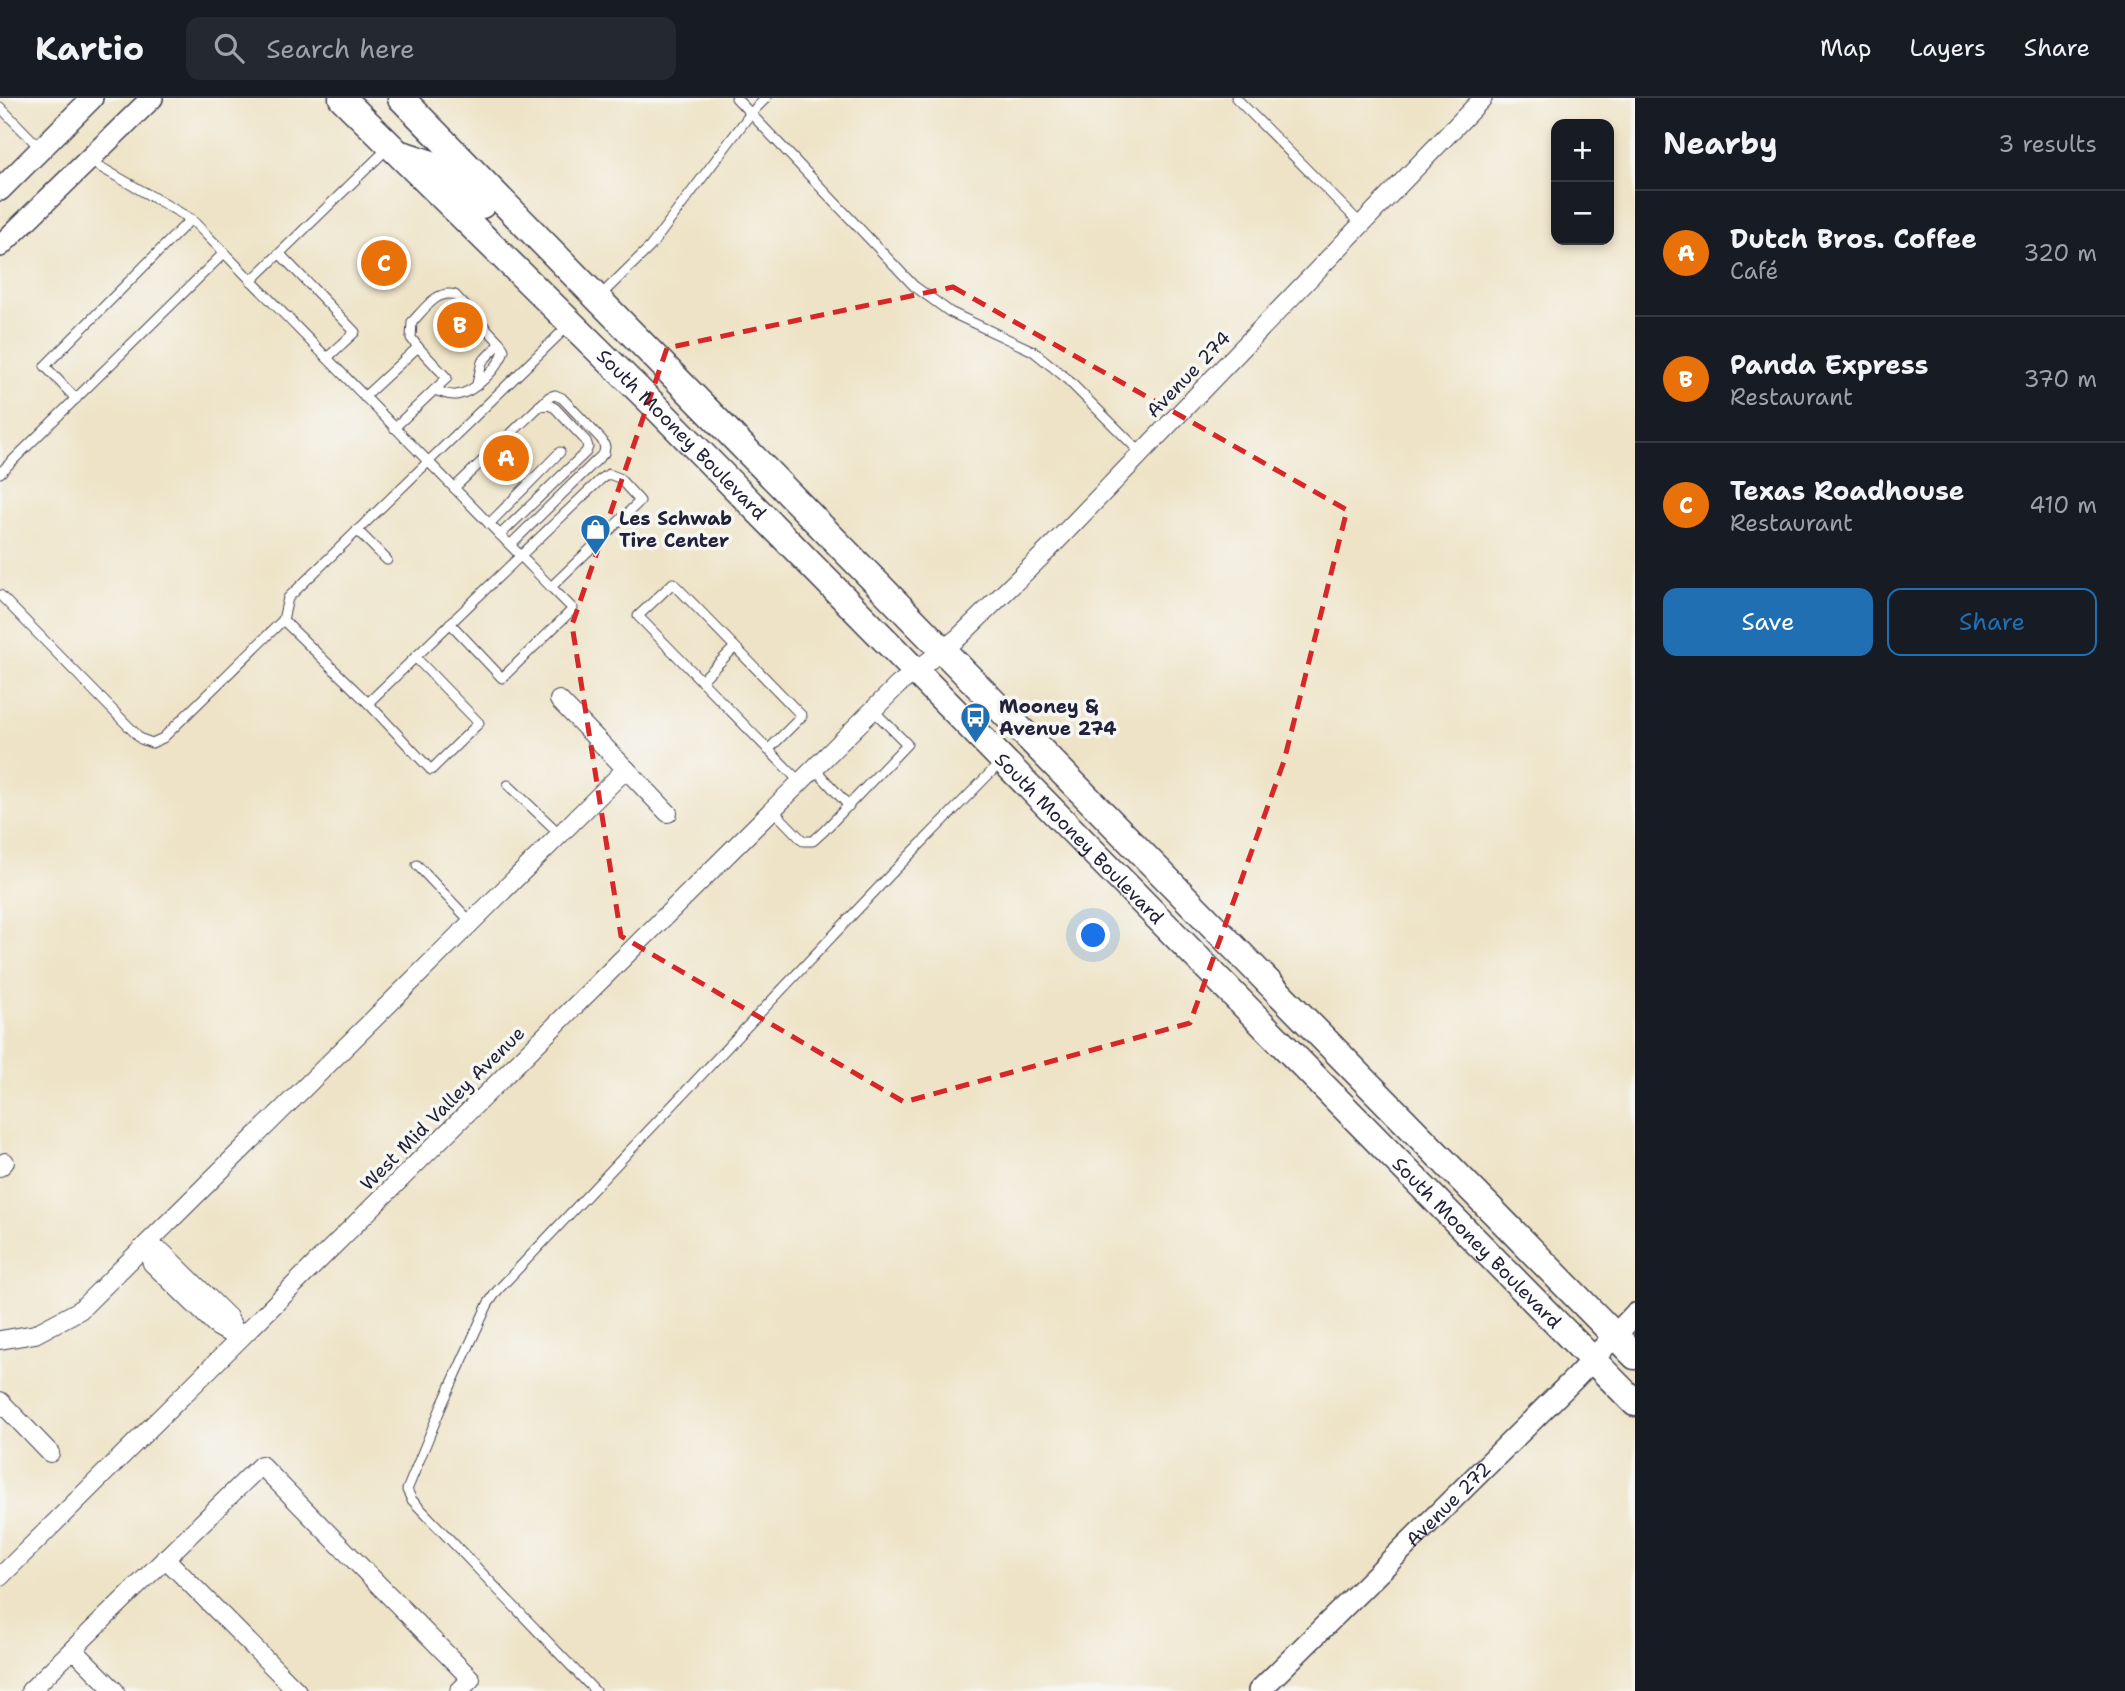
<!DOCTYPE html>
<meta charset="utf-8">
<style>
body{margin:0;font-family:"Shantell Sans",sans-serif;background:#242831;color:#f1f3f6}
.controls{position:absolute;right:21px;top:21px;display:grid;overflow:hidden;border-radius:14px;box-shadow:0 4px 10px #0003}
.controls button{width:63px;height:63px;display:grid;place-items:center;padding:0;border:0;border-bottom:2px solid #363941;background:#171b24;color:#f1f3f6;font:35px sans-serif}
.you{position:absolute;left:1094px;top:838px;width:24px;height:24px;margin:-18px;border:5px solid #fff;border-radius:50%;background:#1a73e8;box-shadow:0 0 0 10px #1a73e833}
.badge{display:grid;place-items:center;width:46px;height:46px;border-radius:50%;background:#1f6fb2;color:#fff;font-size:23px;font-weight:700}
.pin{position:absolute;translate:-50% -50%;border:4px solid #fff;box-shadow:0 2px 7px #0006}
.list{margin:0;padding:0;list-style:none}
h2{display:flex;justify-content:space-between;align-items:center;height:91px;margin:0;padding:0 28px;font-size:30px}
h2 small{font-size:23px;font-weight:400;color:#9ea1a6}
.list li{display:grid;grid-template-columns:46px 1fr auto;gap:21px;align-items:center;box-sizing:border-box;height:126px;padding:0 28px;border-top:2px solid #363941}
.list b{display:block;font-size:26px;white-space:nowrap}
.list p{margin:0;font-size:23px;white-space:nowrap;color:#9ea1a6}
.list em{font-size:23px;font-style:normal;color:#9ea1a6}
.actions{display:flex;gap:14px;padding:21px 28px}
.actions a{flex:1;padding:16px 0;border:2px solid #1f6fb2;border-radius:14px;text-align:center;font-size:24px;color:#1f6fb2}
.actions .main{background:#1f6fb2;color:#fff}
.icon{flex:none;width:38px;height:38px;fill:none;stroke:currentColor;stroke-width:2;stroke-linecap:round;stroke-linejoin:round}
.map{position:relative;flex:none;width:1635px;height:1593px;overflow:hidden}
header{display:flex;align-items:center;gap:42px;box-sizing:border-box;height:98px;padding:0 35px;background:#171b24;border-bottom:2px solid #363941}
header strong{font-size:33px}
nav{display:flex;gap:38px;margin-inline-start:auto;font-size:24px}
.search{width:490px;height:63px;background:#242831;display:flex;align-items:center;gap:18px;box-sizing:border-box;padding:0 24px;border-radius:14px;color:#9ea1a6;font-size:26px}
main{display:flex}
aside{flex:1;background:#171b24}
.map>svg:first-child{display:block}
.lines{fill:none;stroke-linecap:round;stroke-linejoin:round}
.service-casing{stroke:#413f50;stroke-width:11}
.minor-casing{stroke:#413f50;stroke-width:20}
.tertiary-casing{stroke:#413f50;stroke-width:24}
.primary-casing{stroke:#413f50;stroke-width:29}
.service{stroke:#fff;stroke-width:9}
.minor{stroke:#fff;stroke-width:18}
.tertiary{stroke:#fff;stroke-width:21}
.primary{stroke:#fff;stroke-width:26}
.marked{fill:none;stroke:#d62828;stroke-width:5;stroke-dasharray:14 9;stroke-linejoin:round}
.labels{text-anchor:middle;stroke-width:7;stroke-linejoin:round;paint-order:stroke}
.street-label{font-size:19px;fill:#22223b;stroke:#f6f6f2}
.poi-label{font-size:19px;font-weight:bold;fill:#22223b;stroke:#f6f6f2;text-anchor:start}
</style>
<header>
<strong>Kartio</strong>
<div class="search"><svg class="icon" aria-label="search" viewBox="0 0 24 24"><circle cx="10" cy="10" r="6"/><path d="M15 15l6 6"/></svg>Search here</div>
<nav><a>Map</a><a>Layers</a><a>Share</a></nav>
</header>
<main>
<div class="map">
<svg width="1635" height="1593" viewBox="0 0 1635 1593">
<rect width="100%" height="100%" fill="#f6f6f2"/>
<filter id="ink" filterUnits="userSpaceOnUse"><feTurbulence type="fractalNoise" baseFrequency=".0143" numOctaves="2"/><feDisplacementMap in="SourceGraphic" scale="14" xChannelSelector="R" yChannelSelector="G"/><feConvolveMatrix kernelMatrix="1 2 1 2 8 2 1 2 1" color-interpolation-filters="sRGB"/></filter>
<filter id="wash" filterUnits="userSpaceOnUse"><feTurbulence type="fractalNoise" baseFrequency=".00686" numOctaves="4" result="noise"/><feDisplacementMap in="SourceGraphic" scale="28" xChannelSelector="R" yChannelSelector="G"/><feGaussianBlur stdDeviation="1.57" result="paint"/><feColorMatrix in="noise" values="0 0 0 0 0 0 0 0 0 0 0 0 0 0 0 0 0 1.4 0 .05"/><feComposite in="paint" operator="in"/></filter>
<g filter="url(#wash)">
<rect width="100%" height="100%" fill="#eee3c6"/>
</g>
<g filter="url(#ink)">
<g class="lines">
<defs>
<g id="service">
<path d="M 736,0 L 914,188 L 950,214 L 1033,253 L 1065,279 L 1141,355"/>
<path d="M 1236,0 L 1361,126"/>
<path d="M 0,9 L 40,50"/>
<path d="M 88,62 L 191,121 L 551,489 L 640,403 L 619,380 L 609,376 L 601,381 C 523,455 445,530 368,605 L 283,522 L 288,500 L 570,226"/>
<path d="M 280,156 L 355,234 L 327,260"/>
<path d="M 251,183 L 388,50"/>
<path d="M 599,199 L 650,149 L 751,15 L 766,0"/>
<path d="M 418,249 L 411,240 L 412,224 C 424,212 437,191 455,197 L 500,245 L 504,252 C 500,269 474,295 456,297 C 449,298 441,294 434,292"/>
<path d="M 477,286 L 482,264 L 500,245"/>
<path d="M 364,299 L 418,249 L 447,280 L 394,330"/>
<path d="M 76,301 L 45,268 L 191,121"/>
<path d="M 0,375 L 224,155"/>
<path d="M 454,390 L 549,299 L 555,297 L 562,300 L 602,342 L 605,349 L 604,355 L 510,447"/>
<path d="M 489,426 L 560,354"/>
<path d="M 357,432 L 387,462"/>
<path d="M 500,437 L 586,354 L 588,349 L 586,343 L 555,310 L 549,307 L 539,308"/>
<path d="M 0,497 L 141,641 L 152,645 L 163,640 L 283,522"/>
<path d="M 450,525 L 502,580 L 573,511 L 551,489"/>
<path d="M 701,583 L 735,549"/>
<path d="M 368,605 L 431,672 L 479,625 L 415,559"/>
<path d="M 768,652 L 802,618 L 673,485 L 638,518 L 800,684"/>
<path d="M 814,670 L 849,708"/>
<path d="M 508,687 L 560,736"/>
<path d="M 773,712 L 803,743 L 813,743 L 823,734 L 907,646 L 873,612"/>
<path d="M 417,767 L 471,824"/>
<path d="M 595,1593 L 412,1402 L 407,1392 L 442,1307 L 488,1206 L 497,1193 L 894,773 L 1001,664"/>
</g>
<g id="minor">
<path d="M 559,602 L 626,671"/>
<path d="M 0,1069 L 5,1064"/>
<path d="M 146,1149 L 162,1154 L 228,1219 L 239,1241"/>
<path d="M 146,1149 L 152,1165 L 218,1229 L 239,1241"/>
<path d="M 0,1242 L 35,1236 L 80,1212 L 626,671 L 668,715"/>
<path d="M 0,1303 L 50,1355"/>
<path d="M 165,1460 L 297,1593"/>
<path d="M 0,1479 L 898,587 L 959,539 L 1050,450 L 1483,0"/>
<path d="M 73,1551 L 115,1593"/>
<path d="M 30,1593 L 261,1367 L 471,1581 L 459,1593"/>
</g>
<g id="tertiary">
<path d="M 0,92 L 92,0"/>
<path d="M 0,148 L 152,0"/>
<path id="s1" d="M 1259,1593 L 1576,1279 L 1635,1216"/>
</g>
<g id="primary">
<path id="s2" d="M 342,0 L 652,305 L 1635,1305"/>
<path d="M 401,0 L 1635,1258"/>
<path d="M 405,57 L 438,68 L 482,107"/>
</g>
</defs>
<!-- service casing -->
<use href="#service" class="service-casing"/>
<!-- minor casing -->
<use href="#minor" class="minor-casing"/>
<!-- tertiary casing -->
<use href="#tertiary" class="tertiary-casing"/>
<!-- primary casing -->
<use href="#primary" class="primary-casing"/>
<!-- service -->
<use href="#service" class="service"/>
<!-- minor -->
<use href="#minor" class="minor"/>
<!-- tertiary -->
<use href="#tertiary" class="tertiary"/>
<!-- primary -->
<use href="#primary" class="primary"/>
</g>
</g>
<!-- marked area -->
<path class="marked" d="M 953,189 L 1347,412 L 1284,663 L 1190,925 L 904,1004 L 621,838 L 572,527 L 667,250 Z"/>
<!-- icons -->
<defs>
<symbol id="shop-pin" viewBox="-11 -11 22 30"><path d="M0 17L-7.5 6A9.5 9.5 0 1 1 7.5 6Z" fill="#1f6fb2" stroke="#f6f6f2"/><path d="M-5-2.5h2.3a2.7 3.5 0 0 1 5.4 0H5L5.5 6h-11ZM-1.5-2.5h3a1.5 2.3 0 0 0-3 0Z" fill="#fff"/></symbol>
<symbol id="bus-pin" viewBox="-11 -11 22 30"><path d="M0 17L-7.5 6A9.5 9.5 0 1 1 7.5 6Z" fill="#1f6fb2" stroke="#f6f6f2"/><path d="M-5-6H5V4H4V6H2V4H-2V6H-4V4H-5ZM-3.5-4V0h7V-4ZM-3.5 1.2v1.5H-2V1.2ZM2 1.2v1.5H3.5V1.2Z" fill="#fff"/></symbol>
</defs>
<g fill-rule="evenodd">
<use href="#shop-pin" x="578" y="414" width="35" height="47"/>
<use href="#bus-pin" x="958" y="602" width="35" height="47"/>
</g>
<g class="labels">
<!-- street labels -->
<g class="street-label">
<text transform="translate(1188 276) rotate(-46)" y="7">Avenue 274</text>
<text dy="7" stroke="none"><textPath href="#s2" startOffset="478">South Mooney Boulevard</textPath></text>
<text dy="7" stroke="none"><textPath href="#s2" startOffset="1045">South Mooney Boulevard</textPath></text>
<text transform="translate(442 1010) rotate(-45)" y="7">West Mid Valley Avenue</text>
<text dy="7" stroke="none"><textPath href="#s2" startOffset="1612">South Mooney Boulevard</textPath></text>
<text dy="7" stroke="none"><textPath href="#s1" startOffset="266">Avenue 272</textPath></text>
</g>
<!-- poi labels -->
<g class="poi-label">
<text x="619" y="427">Les Schwab<tspan x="619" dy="22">Tire Center</tspan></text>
<text x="999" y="615">Mooney &amp;<tspan x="999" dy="22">Avenue 274</tspan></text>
</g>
</g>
</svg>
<div class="controls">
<button>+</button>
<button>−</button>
</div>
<div class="you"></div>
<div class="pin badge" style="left:506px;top:360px;background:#e8710a">A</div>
<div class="pin badge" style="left:460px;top:227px;background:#e8710a">B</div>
<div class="pin badge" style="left:384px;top:165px;background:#e8710a">C</div>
</div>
<aside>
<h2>Nearby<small>3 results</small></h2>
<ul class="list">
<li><span class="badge" style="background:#e8710a">A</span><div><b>Dutch Bros. Coffee</b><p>Café</p></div><em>320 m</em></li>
<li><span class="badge" style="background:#e8710a">B</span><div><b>Panda Express</b><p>Restaurant</p></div><em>370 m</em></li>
<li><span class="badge" style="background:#e8710a">C</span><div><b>Texas Roadhouse</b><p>Restaurant</p></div><em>410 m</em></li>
</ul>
<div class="actions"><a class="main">Save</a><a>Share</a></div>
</aside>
</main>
